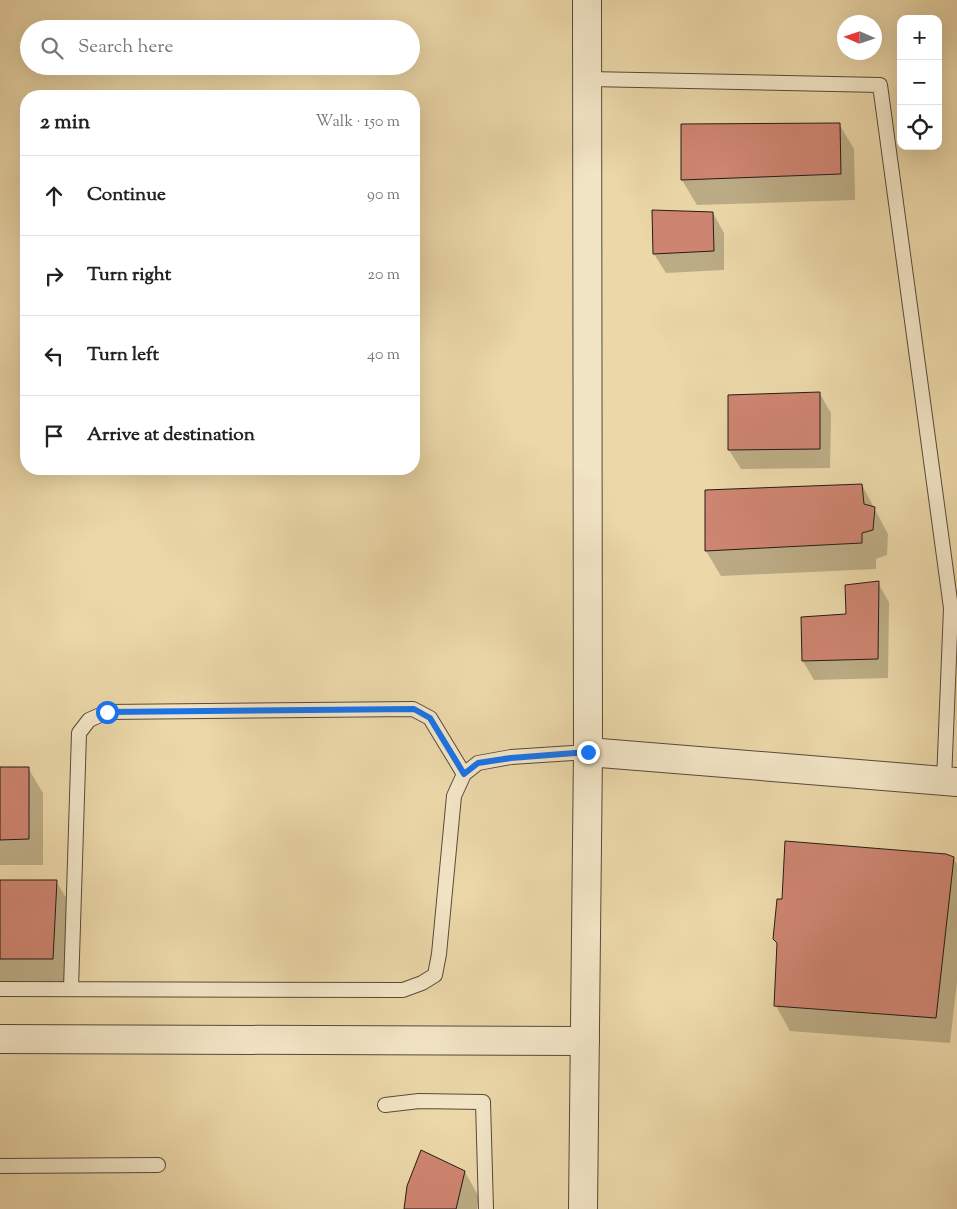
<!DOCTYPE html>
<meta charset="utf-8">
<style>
body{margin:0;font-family:"Sorts Mill Goudy",serif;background:#f6f6f6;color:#222}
.controls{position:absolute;right:15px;top:15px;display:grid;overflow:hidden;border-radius:10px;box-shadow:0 5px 20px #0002}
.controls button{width:45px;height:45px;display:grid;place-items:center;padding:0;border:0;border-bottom:1px solid #e0e0e0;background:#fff;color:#222;font:25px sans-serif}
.compass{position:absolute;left:837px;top:15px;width:45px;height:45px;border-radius:50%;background:#fff;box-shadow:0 5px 20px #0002;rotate:273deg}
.stop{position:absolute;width:15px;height:15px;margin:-11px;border:4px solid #1a73e8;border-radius:50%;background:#fff}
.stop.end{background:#1a73e8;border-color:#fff;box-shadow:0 1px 5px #0008}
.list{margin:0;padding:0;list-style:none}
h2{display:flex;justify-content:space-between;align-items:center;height:65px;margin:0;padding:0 20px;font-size:21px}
h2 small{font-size:16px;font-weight:400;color:#767676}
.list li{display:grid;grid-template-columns:32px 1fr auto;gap:15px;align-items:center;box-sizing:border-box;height:80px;padding:0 20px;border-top:1px solid #e0e0e0}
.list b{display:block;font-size:19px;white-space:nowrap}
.list em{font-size:16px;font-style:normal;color:#767676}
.icon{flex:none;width:28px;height:28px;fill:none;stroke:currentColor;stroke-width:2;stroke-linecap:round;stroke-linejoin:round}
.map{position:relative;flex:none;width:957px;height:1209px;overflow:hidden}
.search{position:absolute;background:#fff;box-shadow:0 5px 20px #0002;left:20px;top:20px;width:400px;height:55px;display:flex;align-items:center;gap:12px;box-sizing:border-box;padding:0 18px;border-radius:28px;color:#767676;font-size:19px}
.panel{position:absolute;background:#fff;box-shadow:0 5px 20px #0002;left:20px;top:90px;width:400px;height:385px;border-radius:20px}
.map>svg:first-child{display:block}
.shadow{fill:#0003}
.building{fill:#ce8571;stroke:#261b15}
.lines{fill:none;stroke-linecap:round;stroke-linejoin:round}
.service-casing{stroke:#574a3a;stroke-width:16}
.minor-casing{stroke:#574a3a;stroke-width:30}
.service{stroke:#f2e5c6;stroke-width:14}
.minor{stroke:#f2e5c6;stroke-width:28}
.route{stroke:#1a73e8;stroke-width:6}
</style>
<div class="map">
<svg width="957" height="1209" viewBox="0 0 957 1209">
<rect width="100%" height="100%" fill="#ebd7a8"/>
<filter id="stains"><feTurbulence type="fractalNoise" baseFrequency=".004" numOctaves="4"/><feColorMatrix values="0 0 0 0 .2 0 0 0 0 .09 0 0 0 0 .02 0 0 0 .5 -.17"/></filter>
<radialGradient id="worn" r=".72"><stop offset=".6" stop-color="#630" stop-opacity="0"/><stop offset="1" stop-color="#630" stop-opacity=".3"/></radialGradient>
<!-- shadow -->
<g class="shadow">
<path d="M 839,124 L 854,149 L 855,200 L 697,205 L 682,180 Z"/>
<path d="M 713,213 L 724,233 L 724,270 L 666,273 L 654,254 Z"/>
<path d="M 820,394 L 831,413 L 830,468 L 741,469 L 729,450 Z"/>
<path d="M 862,485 L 888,534 L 887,555 L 876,559 L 876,569 L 721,576 L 706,551 Z"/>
<path d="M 878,583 L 889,602 L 888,678 L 814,680 L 803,661 Z"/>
<path d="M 0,768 L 28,768 L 43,793 L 43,865 L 0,865 Z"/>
<path d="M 953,858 L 957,864 L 957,982 L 950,1043 L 790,1031 L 776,1006 L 778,946 L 774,938 Z"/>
<path d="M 0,881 L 56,881 L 71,906 L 68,985 L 0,985 Z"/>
<path d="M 465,1172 L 479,1197 L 477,1209 L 405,1209 Z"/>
</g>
<!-- building -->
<g class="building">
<path d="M 840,123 L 841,174 L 681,180 L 681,124 Z"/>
<path d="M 652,210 L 713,212 L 714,251 L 653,254 Z"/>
<path d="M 820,392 L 820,449 L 728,450 L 728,395 Z"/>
<path d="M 862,484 L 864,504 L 875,507 L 873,530 L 862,533 L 862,543 L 705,551 L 705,490 Z"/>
<path d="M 879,581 L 878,659 L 802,661 L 801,617 L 846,614 L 845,585 Z"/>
<path d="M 0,767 L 29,767 L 29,839 L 0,840 Z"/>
<path d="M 785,841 L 946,854 L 954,857 L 936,1018 L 774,1006 L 777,943 L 773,939 L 777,899 L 782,899 Z"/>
<path d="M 0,880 L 57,880 L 53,959 L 0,959 Z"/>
<path d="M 421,1150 L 465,1171 L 456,1209 L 404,1209 L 407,1186 Z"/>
</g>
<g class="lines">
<defs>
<g id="service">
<path d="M 588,79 L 880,85 L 951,608 L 944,781"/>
<path d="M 0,989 L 403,990 L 422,983 L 435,975 L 439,954 L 454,796 L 464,774 L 478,763 L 511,757 L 588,752"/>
<path d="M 71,989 L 79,733 L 89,720 L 107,712 L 413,709 L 430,718 L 464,774"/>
<path d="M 385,1105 L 419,1101 L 483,1102 L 486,1209"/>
<path d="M 0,1166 L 158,1165"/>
</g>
<g id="minor">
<path d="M 588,752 L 957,782"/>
<path d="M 0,1039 L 585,1041"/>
<path d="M 583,1209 L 588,752 L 587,0"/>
</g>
</defs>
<!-- service casing -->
<use href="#service" class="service-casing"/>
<!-- minor casing -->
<use href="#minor" class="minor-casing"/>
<!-- service -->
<use href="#service" class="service"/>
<!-- minor -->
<use href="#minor" class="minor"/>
</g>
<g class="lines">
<!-- route -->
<path class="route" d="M 107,712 L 414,709 L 430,718 L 464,774 L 478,763 L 511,758 L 588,752"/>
</g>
<rect width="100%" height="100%" filter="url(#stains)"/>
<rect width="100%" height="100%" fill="url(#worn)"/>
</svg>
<div class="controls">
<button>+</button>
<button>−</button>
<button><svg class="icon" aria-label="locate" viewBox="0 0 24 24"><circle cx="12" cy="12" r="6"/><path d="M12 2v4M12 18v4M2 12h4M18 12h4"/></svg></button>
</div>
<svg class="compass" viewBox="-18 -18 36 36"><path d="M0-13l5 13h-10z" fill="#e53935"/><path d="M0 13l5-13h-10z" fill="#767676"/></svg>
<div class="stop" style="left:107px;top:712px"></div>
<div class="stop end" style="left:588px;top:752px"></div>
<div class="search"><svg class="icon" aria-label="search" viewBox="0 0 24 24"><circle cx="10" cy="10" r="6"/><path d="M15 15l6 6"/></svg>Search here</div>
<section class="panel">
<h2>2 min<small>Walk · 150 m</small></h2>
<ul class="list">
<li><svg class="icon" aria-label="ahead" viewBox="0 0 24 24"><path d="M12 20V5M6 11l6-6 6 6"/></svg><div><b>Continue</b></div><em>90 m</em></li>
<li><svg class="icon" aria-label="right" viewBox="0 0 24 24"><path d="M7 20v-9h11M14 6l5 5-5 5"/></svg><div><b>Turn right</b></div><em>20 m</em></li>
<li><svg class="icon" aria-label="left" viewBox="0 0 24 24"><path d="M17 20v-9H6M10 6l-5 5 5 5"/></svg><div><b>Turn left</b></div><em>40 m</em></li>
<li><svg class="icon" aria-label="arrive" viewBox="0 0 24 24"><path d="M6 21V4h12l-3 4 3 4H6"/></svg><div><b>Arrive at destination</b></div></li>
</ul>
</section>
</div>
